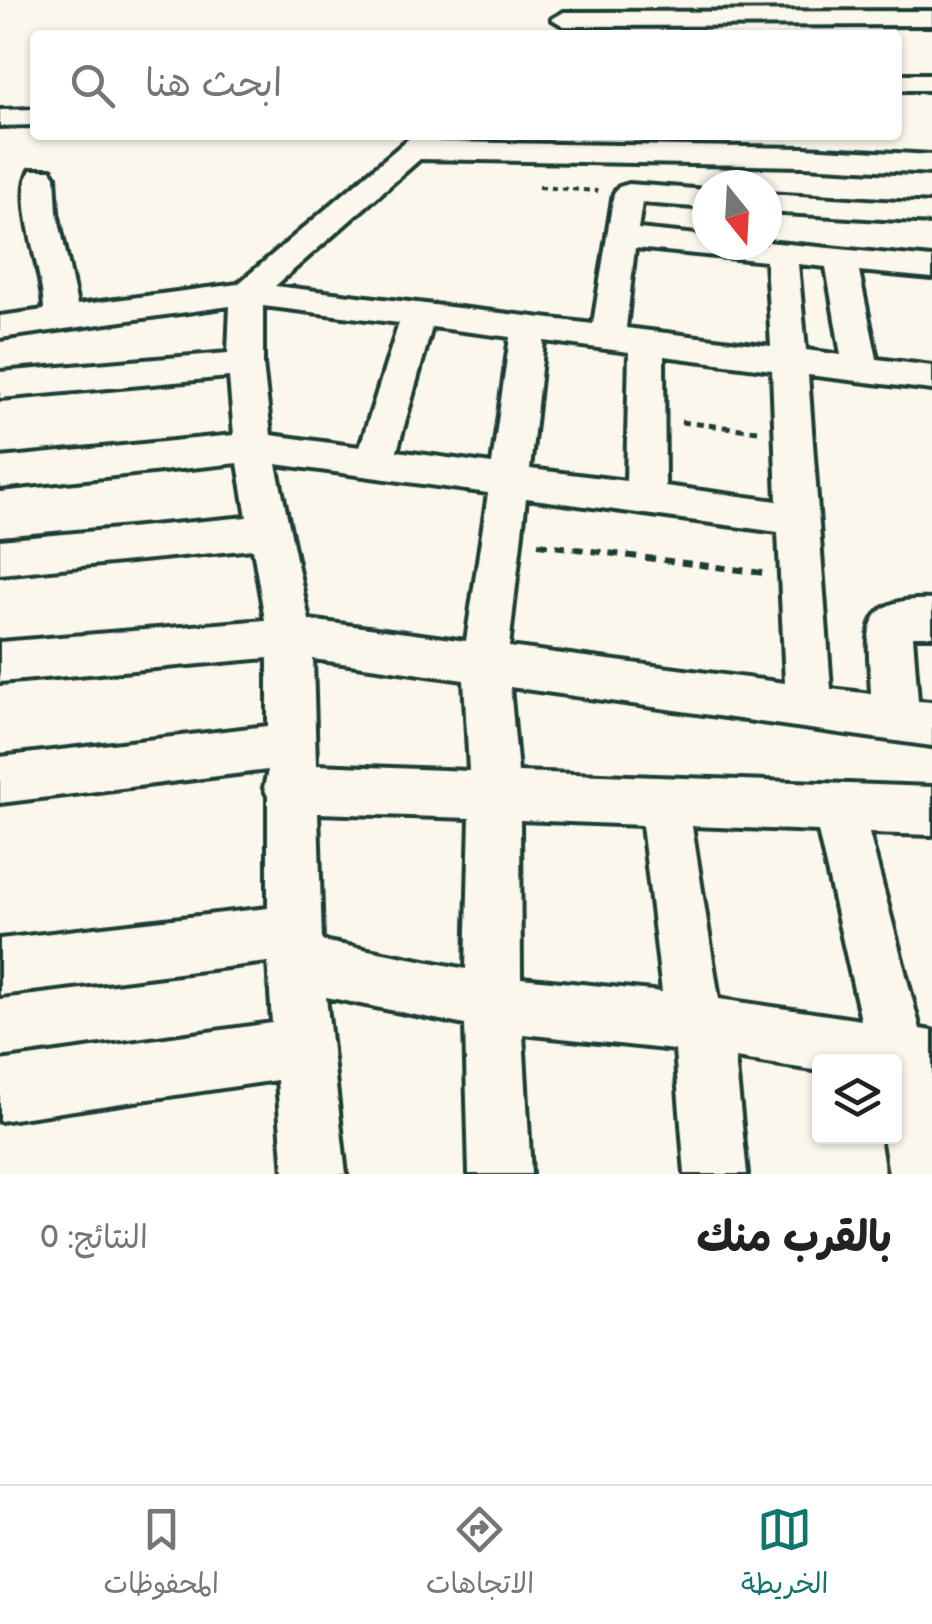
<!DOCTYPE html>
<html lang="ar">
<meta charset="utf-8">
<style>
body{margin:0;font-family:"Balsamiq Sans","Playpen Sans Arabic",sans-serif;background:#f2f2f2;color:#222;direction:rtl}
.controls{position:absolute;right:30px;bottom:30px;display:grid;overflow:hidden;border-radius:10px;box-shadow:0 2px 8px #0004}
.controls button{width:90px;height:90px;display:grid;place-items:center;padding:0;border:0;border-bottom:2px solid #e0e0e0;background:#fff;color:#222;font:50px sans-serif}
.compass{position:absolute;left:692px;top:170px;width:90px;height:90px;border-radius:50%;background:#fff;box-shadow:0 2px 8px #0004;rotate:162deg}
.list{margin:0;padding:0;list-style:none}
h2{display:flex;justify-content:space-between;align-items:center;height:130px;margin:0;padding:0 40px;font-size:42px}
h2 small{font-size:32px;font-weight:400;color:#767676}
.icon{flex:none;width:55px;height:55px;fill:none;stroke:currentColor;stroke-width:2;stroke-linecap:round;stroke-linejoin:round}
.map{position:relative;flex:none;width:932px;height:1174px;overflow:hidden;direction:ltr}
.search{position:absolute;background:#fff;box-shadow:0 2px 8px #0004;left:30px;right:30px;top:30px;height:110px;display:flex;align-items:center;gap:25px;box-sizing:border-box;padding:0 35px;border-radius:10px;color:#767676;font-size:38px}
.sheet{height:310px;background:#fff}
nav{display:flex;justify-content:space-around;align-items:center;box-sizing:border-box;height:140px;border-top:2px solid #e0e0e0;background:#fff;font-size:28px;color:#767676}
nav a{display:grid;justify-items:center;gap:5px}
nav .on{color:#0f766e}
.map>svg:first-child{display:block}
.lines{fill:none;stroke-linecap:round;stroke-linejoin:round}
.street-casing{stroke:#1f3d34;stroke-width:8}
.path-far2{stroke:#1f3d34;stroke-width:4;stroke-dasharray:6 5;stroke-linecap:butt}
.path-far1{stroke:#1f3d34;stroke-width:5;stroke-dasharray:8 6;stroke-linecap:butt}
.path{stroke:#1f3d34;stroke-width:6;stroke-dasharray:10 8;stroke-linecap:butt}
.street{fill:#fbf7ec;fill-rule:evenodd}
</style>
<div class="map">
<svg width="932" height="1174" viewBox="0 0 932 1174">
<rect width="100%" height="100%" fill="#fbf7ec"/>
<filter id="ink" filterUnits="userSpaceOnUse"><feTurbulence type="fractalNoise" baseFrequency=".01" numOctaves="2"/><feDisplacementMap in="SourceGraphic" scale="20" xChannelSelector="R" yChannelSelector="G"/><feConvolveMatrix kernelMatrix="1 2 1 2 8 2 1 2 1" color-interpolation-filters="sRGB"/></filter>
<g filter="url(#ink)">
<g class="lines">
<defs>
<g id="street">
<path d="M 932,11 L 932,25 L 564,26 L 552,19 L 564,12 Z"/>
<rect x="897" y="74" width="35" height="16"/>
<path d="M 35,109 L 35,125 L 0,126 L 0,110 Z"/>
<path d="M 413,135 L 444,135 L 438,142 L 804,148 L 932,155 L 932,173 L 804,166 L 420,159 L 275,286 L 593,324 L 614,193 L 619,187 L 629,184 L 707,190 L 707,208 L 642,203 L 638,229 L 707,236 L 707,245 L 767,245 L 767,242 L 932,258 L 932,278 L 859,271 L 877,359 L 932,366 L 932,390 L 808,375 L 831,689 L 871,694 C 869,635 855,597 932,600 L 932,636 L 913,636 L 918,701 L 932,702 L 932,746 L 510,687 L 518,772 L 932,787 L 932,835 L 869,833 L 920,1029 L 932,1031 L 932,1174 L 889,1174 L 883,1136 L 894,1136 L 894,1062 L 820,1062 L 820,1071 L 735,1058 L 747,1174 L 685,1174 L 675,1050 L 523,1034 L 531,1174 L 469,1174 L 465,1025 L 326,997 L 346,1174 L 284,1174 L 277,1080 L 0,1121 L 0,1061 L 272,1023 L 268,962 L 0,995 L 0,939 L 268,908 L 268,796 L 264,788 L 268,770 L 0,803 L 0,757 L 268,726 L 268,658 L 0,682 L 0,642 L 265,620 L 253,549 L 0,574 L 0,540 L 247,517 L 238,463 L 0,488 L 0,458 L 234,435 L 229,377 L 0,398 L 0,372 L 228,353 L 230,306 L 0,338 L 0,316 L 44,310 C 44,274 13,198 31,170 L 51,170 L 55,176 L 57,212 L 77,305 L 238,284 ZM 635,248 L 766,261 L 771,346 L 626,328 ZM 798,264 L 826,267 L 841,355 L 806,350 ZM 263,306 L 399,323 L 360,447 L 271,435 L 263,364 ZM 432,327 L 510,337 L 492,464 L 397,451 ZM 544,341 L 629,352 L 626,481 L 530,469 ZM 664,356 L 772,370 L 777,501 L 665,486 ZM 276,464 L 488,493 L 466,641 L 309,620 ZM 526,498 L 778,532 L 785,683 L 509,647 ZM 313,659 L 464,680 L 469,771 L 316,765 ZM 318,813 L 470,818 L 466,969 L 322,941 ZM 520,820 L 642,825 L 662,992 L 521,978 ZM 692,826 L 818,831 L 861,1020 L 719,999 Z"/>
<path d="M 767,194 L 932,204 L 932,222 L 767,212 Z"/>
</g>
</defs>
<!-- street casing -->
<use href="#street" class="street-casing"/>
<!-- path-far2 -->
<path class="path-far2" d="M 539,187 L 598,191"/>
<!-- path-far1 -->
<path class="path-far1" d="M 681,422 L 758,431"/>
<!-- path -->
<path class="path" d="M 538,544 L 763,573"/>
<!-- street -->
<use href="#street" class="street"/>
</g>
</g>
</svg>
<div class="controls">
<button><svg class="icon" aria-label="layers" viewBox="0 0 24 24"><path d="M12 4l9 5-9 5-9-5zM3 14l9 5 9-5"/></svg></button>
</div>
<svg class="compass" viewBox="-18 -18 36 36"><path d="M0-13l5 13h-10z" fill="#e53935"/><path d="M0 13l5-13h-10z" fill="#767676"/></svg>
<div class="search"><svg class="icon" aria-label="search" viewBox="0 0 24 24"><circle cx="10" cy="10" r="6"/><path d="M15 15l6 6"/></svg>ابحث هنا</div>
</div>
<section class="sheet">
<h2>بالقرب منك<small>النتائج: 0</small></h2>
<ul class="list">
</ul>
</section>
<nav>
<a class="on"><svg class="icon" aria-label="map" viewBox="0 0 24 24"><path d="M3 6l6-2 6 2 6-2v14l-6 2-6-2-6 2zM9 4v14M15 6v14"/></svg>الخريطة</a>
<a><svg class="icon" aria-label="directions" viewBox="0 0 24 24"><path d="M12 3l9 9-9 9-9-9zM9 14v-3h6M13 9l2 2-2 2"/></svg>الاتجاهات</a>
<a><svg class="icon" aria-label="saved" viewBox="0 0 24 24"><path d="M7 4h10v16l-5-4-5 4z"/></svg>المحفوظات</a>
</nav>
